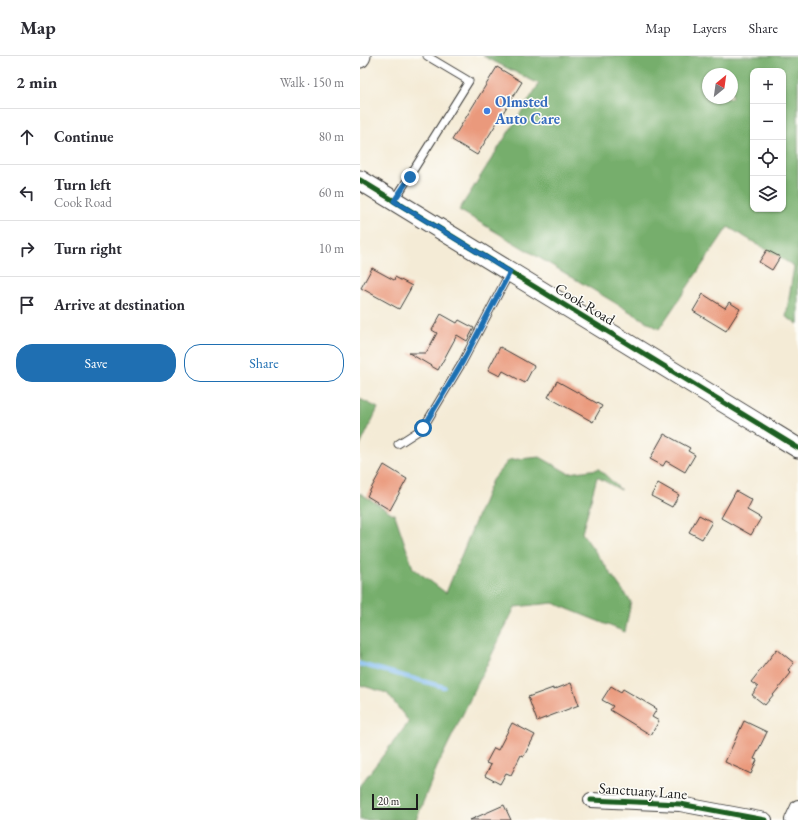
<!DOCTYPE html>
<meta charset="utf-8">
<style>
body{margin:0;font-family:"EB Garamond",serif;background:#f2f2f3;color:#2b2b33}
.controls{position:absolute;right:12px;top:12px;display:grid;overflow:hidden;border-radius:8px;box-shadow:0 1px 3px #0004}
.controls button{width:36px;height:36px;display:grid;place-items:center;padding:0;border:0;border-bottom:1px solid #e1e1e2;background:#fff;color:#2b2b33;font:20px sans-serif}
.compass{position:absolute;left:342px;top:12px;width:36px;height:36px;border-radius:50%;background:#fff;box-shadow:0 1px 3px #0004;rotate:29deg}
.scale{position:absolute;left:12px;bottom:10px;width:46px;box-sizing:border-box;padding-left:4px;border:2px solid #1c1c1c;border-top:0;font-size:11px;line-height:14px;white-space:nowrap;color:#1c1c1c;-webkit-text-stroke:3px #fdfcf7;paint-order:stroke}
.stop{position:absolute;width:12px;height:12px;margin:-9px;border:3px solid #1f6fb2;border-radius:50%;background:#fff}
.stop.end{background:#1f6fb2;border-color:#fff;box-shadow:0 1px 4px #0008}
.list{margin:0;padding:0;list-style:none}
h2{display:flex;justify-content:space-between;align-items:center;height:52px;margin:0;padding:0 16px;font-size:17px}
h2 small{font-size:13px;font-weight:400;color:#7c7c81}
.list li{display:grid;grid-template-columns:26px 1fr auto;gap:12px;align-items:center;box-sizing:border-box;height:56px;padding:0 16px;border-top:1px solid #e1e1e2}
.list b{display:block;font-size:15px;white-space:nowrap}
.list p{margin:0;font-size:13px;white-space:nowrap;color:#7c7c81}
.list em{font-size:13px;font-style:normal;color:#7c7c81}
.actions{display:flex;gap:8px;padding:12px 16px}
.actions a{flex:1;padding:9px 0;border:1px solid #1f6fb2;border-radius:16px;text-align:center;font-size:14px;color:#1f6fb2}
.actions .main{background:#1f6fb2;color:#fff}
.icon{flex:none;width:22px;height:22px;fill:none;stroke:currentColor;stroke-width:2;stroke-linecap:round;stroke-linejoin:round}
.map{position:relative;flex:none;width:438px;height:764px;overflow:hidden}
header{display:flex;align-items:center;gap:24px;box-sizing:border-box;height:56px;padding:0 20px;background:#fff;border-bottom:1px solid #e1e1e2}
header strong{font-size:19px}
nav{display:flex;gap:22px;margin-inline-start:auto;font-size:14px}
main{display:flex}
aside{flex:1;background:#fff}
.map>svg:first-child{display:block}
.forest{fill:#76ae6c;stroke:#496544;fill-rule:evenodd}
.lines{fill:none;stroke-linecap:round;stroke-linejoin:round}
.stream{stroke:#7ebaf1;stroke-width:4.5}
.building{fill:#ea997b}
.lane-casing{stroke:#3c3b38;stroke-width:9}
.street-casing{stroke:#3c3b38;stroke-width:16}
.secondary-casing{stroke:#3c3b38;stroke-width:21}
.lane{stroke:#fff;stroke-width:7}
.street{stroke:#fff;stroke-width:14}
.secondary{stroke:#fff;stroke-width:19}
.cycleway-casing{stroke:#fdfcf7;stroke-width:8}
.cycleway{stroke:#1b5e20;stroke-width:5}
.route{stroke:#1f6fb2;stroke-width:5}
.shop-dot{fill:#3f7fe0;stroke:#fdfcf7;stroke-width:1.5}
.labels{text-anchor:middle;stroke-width:3;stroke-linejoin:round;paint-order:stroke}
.shop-label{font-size:15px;font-weight:bold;fill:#366cbe;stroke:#fdfcf7;text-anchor:start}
.street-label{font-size:15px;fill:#1c1c1c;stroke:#fdfcf7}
</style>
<header>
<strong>Map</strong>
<nav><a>Map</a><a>Layers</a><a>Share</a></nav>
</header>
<main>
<aside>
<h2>2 min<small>Walk · 150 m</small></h2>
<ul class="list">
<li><svg class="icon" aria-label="ahead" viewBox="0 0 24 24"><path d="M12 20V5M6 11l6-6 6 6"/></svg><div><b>Continue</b></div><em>80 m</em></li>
<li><svg class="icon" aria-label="left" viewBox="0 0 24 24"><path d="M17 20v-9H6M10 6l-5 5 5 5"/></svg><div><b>Turn left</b><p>Cook Road</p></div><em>60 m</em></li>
<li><svg class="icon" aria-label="right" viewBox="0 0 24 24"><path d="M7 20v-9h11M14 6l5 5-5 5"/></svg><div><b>Turn right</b></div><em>10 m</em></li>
<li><svg class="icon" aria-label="arrive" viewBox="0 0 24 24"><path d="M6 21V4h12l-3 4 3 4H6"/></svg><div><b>Arrive at destination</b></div></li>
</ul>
<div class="actions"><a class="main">Save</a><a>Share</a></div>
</aside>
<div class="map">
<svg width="438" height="764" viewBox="0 0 438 764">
<rect width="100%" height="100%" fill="#fdfcf7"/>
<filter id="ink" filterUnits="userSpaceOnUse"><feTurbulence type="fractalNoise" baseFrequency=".025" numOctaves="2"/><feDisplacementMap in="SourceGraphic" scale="8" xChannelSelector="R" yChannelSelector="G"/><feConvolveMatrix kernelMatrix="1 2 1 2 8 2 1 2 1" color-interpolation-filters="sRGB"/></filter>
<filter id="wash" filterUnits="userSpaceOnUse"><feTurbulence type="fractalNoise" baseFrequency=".012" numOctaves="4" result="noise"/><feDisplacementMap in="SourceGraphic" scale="16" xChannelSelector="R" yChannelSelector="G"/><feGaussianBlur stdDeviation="0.9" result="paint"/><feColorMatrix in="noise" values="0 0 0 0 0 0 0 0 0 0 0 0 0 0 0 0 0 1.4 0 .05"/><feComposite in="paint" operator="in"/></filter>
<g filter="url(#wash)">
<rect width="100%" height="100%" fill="#f4ebd6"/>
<!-- forest -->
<g class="forest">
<path d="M 123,0 L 438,0 L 438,268 L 426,261 L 434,210 L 368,171 L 299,273 L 99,154 L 179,28 ZM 393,15 L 423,15 L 423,153 L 393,153 ZM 348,18 L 372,18 L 372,42 L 348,42 Z"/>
<path d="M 0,343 L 18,352 L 0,390 Z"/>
<path d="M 180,401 L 208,417 L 239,413 L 261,434 L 237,421 L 222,477 L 271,546 L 265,576 L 193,547 L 155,551 L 77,711 L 56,764 L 0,764 L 0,729 L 49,666 L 27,637 L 0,629 L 0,437 L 35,459 L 53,512 L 86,537 L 132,424 L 149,404 Z"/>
</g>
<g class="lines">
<!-- stream -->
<path class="stream" d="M 0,608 L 84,631"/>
</g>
<g id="blocks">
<!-- building -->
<g class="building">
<path d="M 137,11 L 162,26 L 117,99 L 92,84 Z"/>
<path d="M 407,194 L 420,201 L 412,214 L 399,206 Z"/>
<path d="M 12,212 L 34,224 L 35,221 L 52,230 L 39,253 L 1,232 Z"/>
<path d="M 343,238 L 365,252 L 369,246 L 380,253 L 366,275 L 333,255 Z"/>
<path d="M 81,258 L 97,267 L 99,264 L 114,272 L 107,285 L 97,279 L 78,314 L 49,297 L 66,297 L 77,277 L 72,274 Z"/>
<path d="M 140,291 L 174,310 L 165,327 L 143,315 L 140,320 L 128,314 Z"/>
<path d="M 197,325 L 242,350 L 233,366 L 188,341 Z"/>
<path d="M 304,378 L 330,392 L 328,395 L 335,399 L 325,416 L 306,405 L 303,410 L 290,403 Z"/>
<path d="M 24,409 L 47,423 L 30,454 L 7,440 Z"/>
<path d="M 298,427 L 319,439 L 312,451 L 291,440 Z"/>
<path d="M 376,435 L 392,444 L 387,454 L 401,462 L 391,479 L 361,462 Z"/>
<path d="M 339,459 L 352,466 L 342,483 L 329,476 Z"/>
<path d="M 417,593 L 434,607 L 428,614 L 431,617 L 405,649 L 392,639 L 398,631 L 391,626 Z"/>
<path d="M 211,627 L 219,649 L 177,665 L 168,641 L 193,632 L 193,634 Z"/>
<path d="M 251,630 L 261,636 L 263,633 L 297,653 L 292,661 L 299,665 L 291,679 L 250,654 L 253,650 L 242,644 Z"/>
<path d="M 384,665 L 407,676 L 394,703 L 397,704 L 391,718 L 365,706 Z"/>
<path d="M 152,667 L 175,679 L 164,700 L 161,699 L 151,719 L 146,717 L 140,728 L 125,720 L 131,709 L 126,707 L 134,692 L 138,694 Z"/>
<path d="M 144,749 L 151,764 L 110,764 Z"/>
</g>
</g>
</g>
<g filter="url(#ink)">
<use href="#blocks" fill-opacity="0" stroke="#3c3b38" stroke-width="1"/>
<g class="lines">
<defs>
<g id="lane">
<path d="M 34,145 L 109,25 L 67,0"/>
<path d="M 38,388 L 63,372 L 102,307 L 150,216"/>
</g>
<g id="street">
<path d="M 231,744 L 320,748 L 405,764"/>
<path d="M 432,764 L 438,751"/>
</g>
<g id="secondary">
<path d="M 0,2 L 1,0"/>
<path d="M 0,124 L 438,392"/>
</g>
</defs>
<!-- lane casing -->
<use href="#lane" class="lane-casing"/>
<!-- street casing -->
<use href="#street" class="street-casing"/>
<!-- secondary casing -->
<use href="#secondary" class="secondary-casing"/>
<!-- lane -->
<use href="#lane" class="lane"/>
<!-- street -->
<use href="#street" class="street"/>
<!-- secondary -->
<use href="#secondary" class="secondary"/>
<defs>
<g id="cycleway">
<path d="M 0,124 L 438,392"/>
<path d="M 231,744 L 320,748 L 405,764"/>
</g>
</defs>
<!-- cycleway casing -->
<use href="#cycleway" class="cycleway-casing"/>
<!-- cycleway -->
<use href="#cycleway" class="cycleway"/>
</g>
</g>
<g class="lines" filter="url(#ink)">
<!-- route -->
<path class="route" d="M 50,121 L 34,145 L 150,216 L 102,307 L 63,372"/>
</g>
<!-- markers -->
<circle class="shop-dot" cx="127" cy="55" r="4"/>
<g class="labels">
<!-- shop labels -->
<g class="shop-label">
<text x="135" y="51">Olmsted<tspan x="135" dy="17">Auto Care</tspan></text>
</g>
<!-- street labels -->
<g class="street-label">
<text transform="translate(225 248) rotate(31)" y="5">Cook Road</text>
<text transform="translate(283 735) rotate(4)" y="5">Sanctuary Lane</text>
</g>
</g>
</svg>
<div class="controls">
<button>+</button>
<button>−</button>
<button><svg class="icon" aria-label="locate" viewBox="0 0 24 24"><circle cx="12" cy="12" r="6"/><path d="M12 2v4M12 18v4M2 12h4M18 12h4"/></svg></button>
<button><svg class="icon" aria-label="layers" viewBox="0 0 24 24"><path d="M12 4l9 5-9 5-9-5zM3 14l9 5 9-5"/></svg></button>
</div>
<svg class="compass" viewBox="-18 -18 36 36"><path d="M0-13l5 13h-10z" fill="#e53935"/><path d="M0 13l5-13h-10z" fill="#7c7c81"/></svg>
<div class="scale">20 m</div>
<div class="stop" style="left:63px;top:372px"></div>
<div class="stop end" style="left:50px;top:121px"></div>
</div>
</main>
